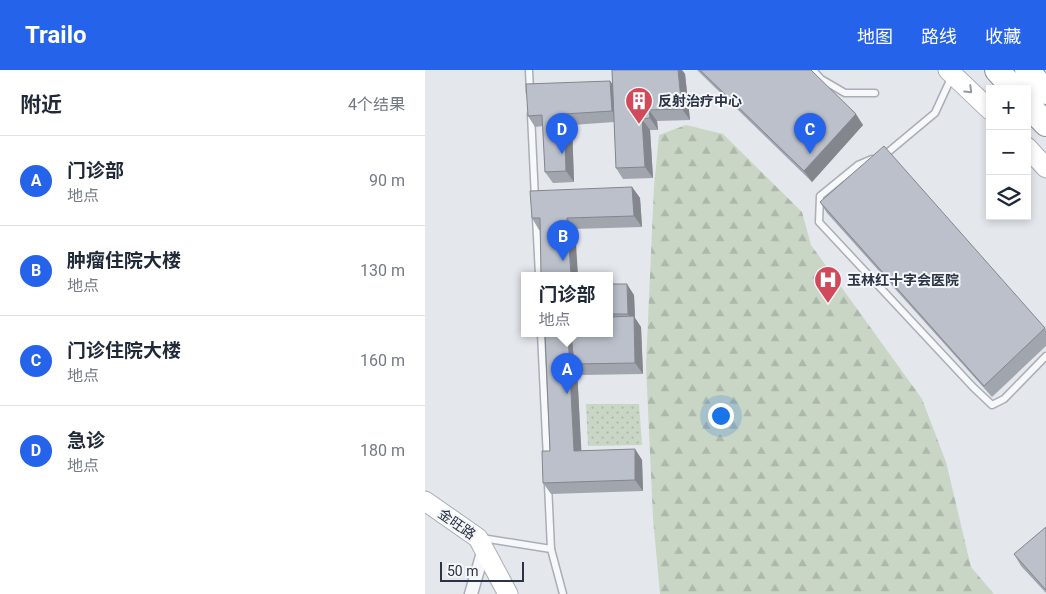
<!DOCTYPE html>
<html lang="zh">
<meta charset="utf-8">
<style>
body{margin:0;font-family:Roboto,"Noto Sans SC",sans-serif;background:#f2f2f3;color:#1f2937}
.controls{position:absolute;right:15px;top:15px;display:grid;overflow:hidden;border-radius:0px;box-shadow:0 2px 8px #0003}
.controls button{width:45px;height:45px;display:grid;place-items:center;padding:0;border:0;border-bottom:1px solid #e0e1e3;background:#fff;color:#1f2937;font:25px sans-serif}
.scale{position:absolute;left:15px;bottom:12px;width:84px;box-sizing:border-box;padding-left:5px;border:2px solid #2b3445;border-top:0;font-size:14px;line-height:18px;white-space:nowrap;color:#2b3445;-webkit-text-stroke:4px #f4f6f9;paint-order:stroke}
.you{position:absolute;left:295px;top:345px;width:18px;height:18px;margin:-12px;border:4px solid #fff;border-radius:50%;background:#1a73e8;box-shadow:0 0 0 8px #1a73e833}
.badge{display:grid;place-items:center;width:32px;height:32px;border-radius:50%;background:#2563eb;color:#fff;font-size:16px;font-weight:700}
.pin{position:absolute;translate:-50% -41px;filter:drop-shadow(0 1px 2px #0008)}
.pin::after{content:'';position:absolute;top:26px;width:18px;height:15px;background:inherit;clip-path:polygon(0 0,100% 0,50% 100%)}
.popup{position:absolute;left:96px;top:202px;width:92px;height:65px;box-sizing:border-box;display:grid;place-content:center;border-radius:0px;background:#fff;filter:drop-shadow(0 1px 4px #0005);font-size:16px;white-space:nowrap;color:#747a83}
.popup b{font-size:19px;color:#1f2937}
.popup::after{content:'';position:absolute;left:50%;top:100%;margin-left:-10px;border:10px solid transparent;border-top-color:#fff}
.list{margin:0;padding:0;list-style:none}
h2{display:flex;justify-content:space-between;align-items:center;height:65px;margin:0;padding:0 20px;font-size:21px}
h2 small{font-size:16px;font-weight:400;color:#747a83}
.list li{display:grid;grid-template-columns:32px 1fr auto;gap:15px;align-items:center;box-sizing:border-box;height:90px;padding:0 20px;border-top:1px solid #e0e1e3}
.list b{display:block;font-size:19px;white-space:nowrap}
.list p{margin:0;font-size:16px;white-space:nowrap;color:#747a83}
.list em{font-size:16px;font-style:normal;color:#747a83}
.icon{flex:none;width:28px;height:28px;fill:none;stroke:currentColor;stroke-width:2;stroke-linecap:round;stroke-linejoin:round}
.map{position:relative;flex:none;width:621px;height:524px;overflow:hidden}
header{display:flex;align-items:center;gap:30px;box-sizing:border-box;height:70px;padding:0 25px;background:#2563eb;color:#fff}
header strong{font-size:24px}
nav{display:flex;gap:28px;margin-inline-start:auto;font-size:18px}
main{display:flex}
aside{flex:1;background:#fff}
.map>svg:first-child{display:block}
.grass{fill:url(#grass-dots)}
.forest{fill:url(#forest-firs)}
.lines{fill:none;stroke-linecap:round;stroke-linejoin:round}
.lane-casing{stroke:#a9aeb7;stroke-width:9}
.street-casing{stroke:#a9aeb7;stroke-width:15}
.secondary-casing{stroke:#a9aeb7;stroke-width:21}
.highway-casing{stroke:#8b94a3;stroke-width:26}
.lane{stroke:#f7f8fa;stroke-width:6}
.street{stroke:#f7f8fa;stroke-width:12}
.secondary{stroke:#fff;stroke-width:19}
.highway{stroke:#fff;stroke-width:24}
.wall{fill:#a1a5ae}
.shaded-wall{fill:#83868d}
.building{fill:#bbc0ca;stroke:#83868d}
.oneway{stroke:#959aa2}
.labels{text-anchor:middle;stroke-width:4;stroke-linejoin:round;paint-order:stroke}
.poi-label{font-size:14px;font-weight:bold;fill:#2b3445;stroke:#f4f6f9;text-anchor:start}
.street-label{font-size:14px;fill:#2b3445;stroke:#f4f6f9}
</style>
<header>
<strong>Trailo</strong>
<nav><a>地图</a><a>路线</a><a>收藏</a></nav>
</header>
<main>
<aside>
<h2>附近<small>4个结果</small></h2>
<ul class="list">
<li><span class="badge">A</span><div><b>门诊部</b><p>地点</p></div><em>90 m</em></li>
<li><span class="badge">B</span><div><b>肿瘤住院大楼</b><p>地点</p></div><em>130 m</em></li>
<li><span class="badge">C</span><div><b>门诊住院大楼</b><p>地点</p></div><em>160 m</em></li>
<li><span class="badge">D</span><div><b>急诊</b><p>地点</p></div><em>180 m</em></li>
</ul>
</aside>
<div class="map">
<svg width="621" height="524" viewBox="0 0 621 524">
<defs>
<pattern id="grass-dots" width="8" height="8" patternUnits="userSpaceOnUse" patternTransform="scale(1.25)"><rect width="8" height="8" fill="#c9d6c5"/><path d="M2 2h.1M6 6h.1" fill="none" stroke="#adb8ab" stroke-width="1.8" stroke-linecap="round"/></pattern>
<pattern id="forest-firs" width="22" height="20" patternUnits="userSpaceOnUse" patternTransform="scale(1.25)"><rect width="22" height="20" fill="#c9d6c5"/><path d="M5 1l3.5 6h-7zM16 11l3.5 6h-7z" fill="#adb8ab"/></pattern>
</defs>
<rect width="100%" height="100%" fill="#e4e7ec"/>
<!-- grass -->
<path class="grass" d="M 161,334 L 214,334 L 217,375 L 163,376 Z"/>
<!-- forest -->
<path class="forest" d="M 261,55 L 298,64 L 377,142 L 386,175 L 497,329 L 521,392 L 546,497 L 569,524 L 235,524 L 228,448 L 221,295 L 229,117 L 234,65 Z"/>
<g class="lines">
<defs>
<g id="lane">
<path d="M 104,0 L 105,22"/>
<path d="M 388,0 L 396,9 L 420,23 L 450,23"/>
<path d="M 106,44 L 110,129"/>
<path d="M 456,86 L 462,83 L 510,43 L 527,6"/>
<path d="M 447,89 L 433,95 L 395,126 L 394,152 L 548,317 L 567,335 L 579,329 L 621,286"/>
<path d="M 111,147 L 114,205"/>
<path d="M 116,263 L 122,389"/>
<path d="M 57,468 L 126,479 L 123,414"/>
<path d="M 126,479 L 138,524"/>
</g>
<path id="street" d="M 46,524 L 59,479"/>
<g id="secondary">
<path d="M 523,0 L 565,40"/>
<path d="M 602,77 L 621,98"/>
<path d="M 0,431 L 53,468 L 83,524"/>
</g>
<g id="highway">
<path d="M 572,0 L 589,19"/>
<path d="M 602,0 L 621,22"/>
<path d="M 602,34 L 621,54"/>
</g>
</defs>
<!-- lane casing -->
<use href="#lane" class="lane-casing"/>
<!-- street casing -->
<use href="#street" class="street-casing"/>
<!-- secondary casing -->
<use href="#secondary" class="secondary-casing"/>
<!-- highway casing -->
<use href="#highway" class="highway-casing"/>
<!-- lane -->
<use href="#lane" class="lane"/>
<!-- street -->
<use href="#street" class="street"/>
<!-- secondary -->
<use href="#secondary" class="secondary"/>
<!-- highway -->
<use href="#highway" class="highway"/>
</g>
<!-- wall -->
<g class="wall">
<path d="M 187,0 L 257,0 L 260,4 L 265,50 L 232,51 L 233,60 L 225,60 L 228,108 L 198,109 L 191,98 L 189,52 L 147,55 L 149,112 L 128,113 L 120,102 L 118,56 L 110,57 L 103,46 L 185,11 L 188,15 Z"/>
<path d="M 272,0 L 386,0 L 438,55 L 387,112 Z"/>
<path d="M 207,117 L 215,128 L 217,157 L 114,160 L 107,148 Z"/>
<path d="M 395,132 L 620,258 L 621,260 L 621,276 L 567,327 L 402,143 Z"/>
<path d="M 184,214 L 209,225 L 210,248 L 216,257 L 218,304 L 156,305 L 152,299 L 156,381 L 210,379 L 217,390 L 218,421 L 126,424 L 118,413 L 125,381 L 120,263 L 184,263 Z"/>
<path d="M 621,457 L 621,523 L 596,496 L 589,484 Z"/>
</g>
<!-- shaded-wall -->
<g class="shaded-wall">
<path d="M 253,0 L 257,0 L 260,4 L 265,50 L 257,39 Z"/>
<path d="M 185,11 L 193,22 L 194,52 L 187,41 Z"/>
<path d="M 224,40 L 232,51 L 233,60 L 225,48 Z"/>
<path d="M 139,44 L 147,55 L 149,112 L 141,101 Z"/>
<path d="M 431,44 L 438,55 L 387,112 L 379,101 Z"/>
<path d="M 217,49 L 225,60 L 228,108 L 220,97 Z"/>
<path d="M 207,117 L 215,128 L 217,157 L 209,146 Z"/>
<path d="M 142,148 L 150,159 L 153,205 L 146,205 Z"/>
<path d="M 202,214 L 209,225 L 210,248 L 216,257 L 218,304 L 210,293 L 209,252 L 203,244 Z"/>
<path d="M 143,263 L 150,263 L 149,294 L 152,299 L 157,392 L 149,381 Z"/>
<path d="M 210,379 L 217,390 L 218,421 L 210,410 Z"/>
</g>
<!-- building -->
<g class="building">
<path d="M 187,0 L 253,0 L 257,39 L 224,40 L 225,48 L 217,49 L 220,97 L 191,98 Z"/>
<path d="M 275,0 L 386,0 L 431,44 L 379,101 Z"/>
<path d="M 185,11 L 187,41 L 139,44 L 141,101 L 120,102 L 117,45 L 103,46 L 101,14 Z"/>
<path d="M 459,76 L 620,258 L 559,316 L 395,132 Z"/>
<path d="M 207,117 L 209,146 L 142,148 L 146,205 L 116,205 L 115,148 L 107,148 L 105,121 Z"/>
<path d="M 184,214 L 202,214 L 203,244 L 184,244 Z"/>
<path d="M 209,246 L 210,293 L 149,294 L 146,263 L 184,263 L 184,247 Z"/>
<path d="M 120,263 L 143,263 L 149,381 L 210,379 L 210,410 L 118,413 L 117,381 L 125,381 Z"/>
<path d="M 621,457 L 621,520 L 589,484 Z"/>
</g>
<!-- one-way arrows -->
<defs><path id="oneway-chevron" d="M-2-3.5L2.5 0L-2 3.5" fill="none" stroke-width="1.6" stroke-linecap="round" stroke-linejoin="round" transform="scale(1.25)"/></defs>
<use class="oneway" href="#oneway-chevron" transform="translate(544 20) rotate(44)"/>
<!-- icons -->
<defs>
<symbol id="building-pin" viewBox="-11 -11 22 30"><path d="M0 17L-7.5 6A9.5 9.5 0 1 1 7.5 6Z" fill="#d1495b" stroke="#f4f6f9"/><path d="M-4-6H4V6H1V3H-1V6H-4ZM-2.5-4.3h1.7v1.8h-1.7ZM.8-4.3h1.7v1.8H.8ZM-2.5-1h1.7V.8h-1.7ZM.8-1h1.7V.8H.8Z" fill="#fff"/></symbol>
<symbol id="hospital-pin" viewBox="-11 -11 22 30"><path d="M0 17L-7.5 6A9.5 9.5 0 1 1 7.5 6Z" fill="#d1495b" stroke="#f4f6f9"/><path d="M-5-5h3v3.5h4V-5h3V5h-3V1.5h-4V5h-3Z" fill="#fff"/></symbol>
</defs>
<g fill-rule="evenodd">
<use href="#building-pin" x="198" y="15" width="32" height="43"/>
<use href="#hospital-pin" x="387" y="194" width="32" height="43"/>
</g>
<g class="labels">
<!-- poi labels -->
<g class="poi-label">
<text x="233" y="36">反射治疗中心</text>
<text x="422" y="215">玉林红十字会医院</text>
</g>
<!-- street labels -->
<g class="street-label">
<text transform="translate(32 454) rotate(35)" y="5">金旺路</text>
</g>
</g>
</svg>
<div class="controls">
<button>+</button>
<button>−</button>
<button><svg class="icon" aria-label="layers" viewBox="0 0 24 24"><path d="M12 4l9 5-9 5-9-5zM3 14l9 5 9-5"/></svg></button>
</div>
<div class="scale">50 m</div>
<div class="you"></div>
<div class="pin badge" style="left:142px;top:324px">A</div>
<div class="popup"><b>门诊部</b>地点</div>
<div class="pin badge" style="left:138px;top:191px">B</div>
<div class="pin badge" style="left:385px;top:84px">C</div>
<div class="pin badge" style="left:137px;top:84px">D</div>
</div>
</main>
